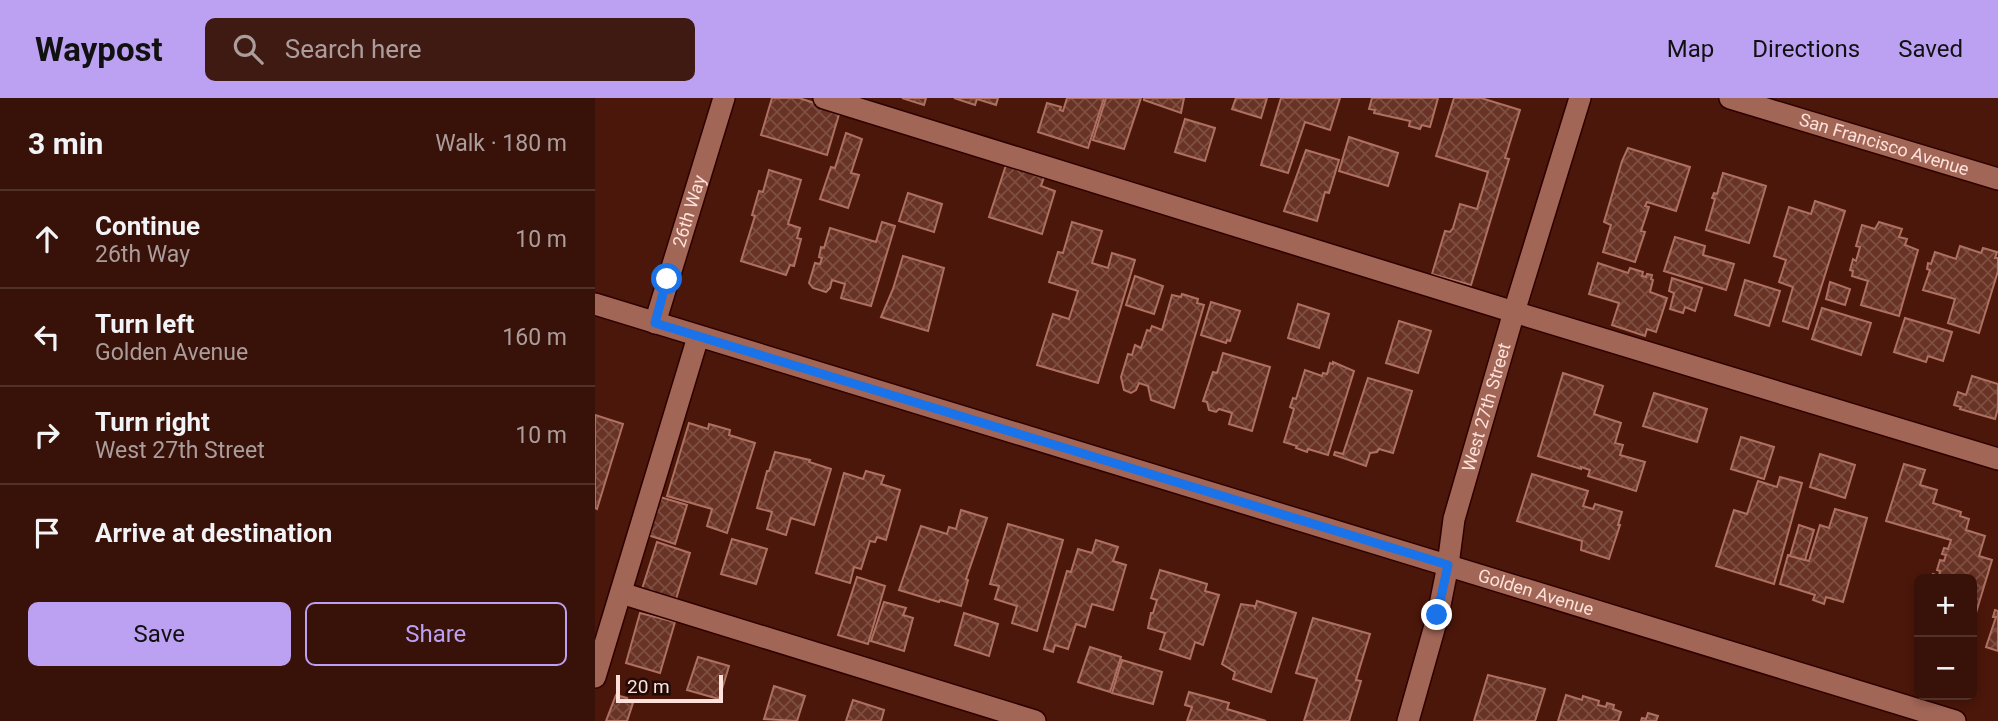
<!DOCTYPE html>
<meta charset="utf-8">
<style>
body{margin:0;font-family:Roboto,sans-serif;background:#3f1a12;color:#f1f3f6}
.controls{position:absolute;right:21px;bottom:21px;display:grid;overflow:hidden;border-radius:10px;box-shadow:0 4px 10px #0003}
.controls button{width:63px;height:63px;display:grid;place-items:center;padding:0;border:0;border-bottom:2px solid #523129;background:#381108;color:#f1f3f6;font:35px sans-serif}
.scale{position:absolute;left:21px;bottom:18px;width:107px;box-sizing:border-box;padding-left:7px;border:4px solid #fde1da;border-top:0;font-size:19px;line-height:24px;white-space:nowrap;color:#fde1da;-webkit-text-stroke:5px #220b06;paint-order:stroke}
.stop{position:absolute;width:21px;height:21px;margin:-16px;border:5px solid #1a73e8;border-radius:50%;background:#fff}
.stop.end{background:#1a73e8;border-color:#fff;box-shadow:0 2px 7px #0008}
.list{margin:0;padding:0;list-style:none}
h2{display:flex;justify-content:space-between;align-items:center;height:91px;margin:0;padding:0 28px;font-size:30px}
h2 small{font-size:23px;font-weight:400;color:#ab9d9c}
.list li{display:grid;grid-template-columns:46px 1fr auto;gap:21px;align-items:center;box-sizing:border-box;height:98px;padding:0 28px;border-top:2px solid #523129}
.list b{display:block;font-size:26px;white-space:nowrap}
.list p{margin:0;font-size:23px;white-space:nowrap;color:#ab9d9c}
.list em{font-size:23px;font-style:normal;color:#ab9d9c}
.actions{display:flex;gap:14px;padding:21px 28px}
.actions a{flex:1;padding:16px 0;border:2px solid #bca0f2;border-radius:10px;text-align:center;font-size:24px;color:#bca0f2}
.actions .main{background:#bca0f2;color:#111}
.icon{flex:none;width:38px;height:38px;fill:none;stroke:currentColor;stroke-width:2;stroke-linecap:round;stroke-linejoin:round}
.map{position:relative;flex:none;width:1403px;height:623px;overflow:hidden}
header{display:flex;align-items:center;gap:42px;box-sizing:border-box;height:98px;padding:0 35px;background:#bca0f2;color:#111}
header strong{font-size:33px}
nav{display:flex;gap:38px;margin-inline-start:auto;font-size:24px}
.search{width:490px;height:63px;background:#3f1a12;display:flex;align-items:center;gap:18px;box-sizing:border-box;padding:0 24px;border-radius:10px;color:#ab9d9c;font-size:26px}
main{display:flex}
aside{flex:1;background:#381108}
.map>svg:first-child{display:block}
.building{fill:url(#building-cross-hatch);stroke:#ae7161;stroke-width:2}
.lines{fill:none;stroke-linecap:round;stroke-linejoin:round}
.lane-casing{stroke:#2e0000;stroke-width:24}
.street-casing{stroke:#2e0000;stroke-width:24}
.lane{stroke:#a26657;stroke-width:21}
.street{stroke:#a26657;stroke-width:21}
.route{stroke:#1a73e8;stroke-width:9}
.labels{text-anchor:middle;stroke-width:5;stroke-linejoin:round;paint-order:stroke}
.street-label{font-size:18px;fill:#fde1da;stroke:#220b06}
</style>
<header>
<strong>Waypost</strong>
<div class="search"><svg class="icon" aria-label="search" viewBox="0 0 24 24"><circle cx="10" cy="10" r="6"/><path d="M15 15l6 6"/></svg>Search here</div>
<nav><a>Map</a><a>Directions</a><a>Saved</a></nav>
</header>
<main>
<aside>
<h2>3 min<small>Walk · 180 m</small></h2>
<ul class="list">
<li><svg class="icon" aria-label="ahead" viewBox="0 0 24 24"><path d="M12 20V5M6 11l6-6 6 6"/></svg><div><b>Continue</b><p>26th Way</p></div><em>10 m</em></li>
<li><svg class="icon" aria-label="left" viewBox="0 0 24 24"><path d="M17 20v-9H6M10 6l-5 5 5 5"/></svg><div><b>Turn left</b><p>Golden Avenue</p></div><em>160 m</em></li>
<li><svg class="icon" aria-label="right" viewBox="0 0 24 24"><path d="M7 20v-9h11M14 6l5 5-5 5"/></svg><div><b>Turn right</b><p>West 27th Street</p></div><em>10 m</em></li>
<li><svg class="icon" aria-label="arrive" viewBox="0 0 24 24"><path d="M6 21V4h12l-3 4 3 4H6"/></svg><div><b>Arrive at destination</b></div></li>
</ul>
<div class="actions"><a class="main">Save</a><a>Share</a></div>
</aside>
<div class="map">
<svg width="1403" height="623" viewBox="0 0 1403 623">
<defs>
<pattern id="building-cross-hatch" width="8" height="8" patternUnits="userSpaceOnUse" patternTransform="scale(1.75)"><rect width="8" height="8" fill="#683224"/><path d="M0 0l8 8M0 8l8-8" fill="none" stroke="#7e4f43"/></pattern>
</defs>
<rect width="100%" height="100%" fill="#4b170a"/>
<!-- building -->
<g class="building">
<path d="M 177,0 L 204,0 L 245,13 L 232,57 L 166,37 Z"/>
<path d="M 307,0 L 331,0 L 329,7 Z"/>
<path d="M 359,0 L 403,0 L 401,7 L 382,1 L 380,7 Z"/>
<path d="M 472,0 L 509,0 L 493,50 L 443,34 L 452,5 L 466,9 L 465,12 L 468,13 Z"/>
<path d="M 511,0 L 546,0 L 529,51 L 498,42 Z"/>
<path d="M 549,0 L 589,0 L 586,15 L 549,2 Z"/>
<path d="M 641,0 L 672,0 L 666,20 L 637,11 Z"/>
<path d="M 686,0 L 745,0 L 735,32 L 710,24 L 693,75 L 666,67 Z"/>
<path d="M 777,0 L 843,0 L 835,29 L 827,27 L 825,31 L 814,28 L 815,23 L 779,15 L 780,12 L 774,11 Z"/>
<path d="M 859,0 L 886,0 L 925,12 L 910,60 L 914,61 L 876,187 L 837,176 L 850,133 L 855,134 L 858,130 L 865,106 L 882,111 L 893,74 L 841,58 Z"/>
<path d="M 590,21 L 620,30 L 610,63 L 580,54 Z"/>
<path d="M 251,35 L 267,41 L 256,75 L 264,77 L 253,110 L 225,101 L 236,69 L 240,70 Z"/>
<path d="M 754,39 L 803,55 L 793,88 L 744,73 Z"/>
<path d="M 1033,50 L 1095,69 L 1081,113 L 1052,104 L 1050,108 L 1054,109 L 1046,133 L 1050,134 L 1040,164 L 1008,154 L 1016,127 L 1009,124 L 1027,63 Z"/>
<path d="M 711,52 L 744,62 L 734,95 L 730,94 L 722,123 L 689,113 Z"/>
<path d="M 412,64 L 449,79 L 446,88 L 460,93 L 447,136 L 394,119 Z"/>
<path d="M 174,72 L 206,82 L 193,126 L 205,130 L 202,140 L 206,141 L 199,168 L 195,167 L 191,177 L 146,163 L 160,118 L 157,117 L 164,93 L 168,94 Z"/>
<path d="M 1128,75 L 1171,88 L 1154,145 L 1111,132 L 1120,101 L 1117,100 L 1119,95 L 1122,96 Z"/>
<path d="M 313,95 L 347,106 L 339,134 L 304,123 Z"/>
<path d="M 1220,103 L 1250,113 L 1213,231 L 1188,223 L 1198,189 L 1184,184 L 1191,162 L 1179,158 L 1194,109 L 1216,116 Z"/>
<path d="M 287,124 L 300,128 L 276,208 L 246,200 L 250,186 L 237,182 L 235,190 L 231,194 L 218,190 L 214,185 L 220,165 L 225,166 L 227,160 L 224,159 L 226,149 L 229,150 L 235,130 L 281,144 Z"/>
<path d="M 477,124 L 507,133 L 497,165 L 513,170 L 517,155 L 540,162 L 503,285 L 442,267 L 458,216 L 474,221 L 483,193 L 454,184 L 463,154 L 468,155 Z"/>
<path d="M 1284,124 L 1307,131 L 1304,139 L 1312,141 L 1310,147 L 1323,152 L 1304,218 L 1266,207 L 1273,183 L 1257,178 L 1258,173 L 1255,172 L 1258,161 L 1261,163 L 1265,149 L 1261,148 L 1267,127 L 1280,131 Z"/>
<path d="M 1080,139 L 1110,148 L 1108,157 L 1139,166 L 1131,192 L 1069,173 Z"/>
<path d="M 1365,148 L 1386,155 L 1388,150 L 1402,154 L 1400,160 L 1403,160 L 1403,173 L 1384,235 L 1353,225 L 1360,201 L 1328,192 L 1335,172 L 1332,171 L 1333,165 L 1336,166 L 1340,154 L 1361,161 Z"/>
<path d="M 308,158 L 349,170 L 333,233 L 286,219 L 298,191 Z"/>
<path d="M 1003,165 L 1033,175 L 1035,170 L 1048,174 L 1047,178 L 1051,179 L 1052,176 L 1057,177 L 1056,181 L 1058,182 L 1055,194 L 1072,200 L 1061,234 L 1052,231 L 1050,238 L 1017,227 L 1024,205 L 994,196 Z"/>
<path d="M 540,178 L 568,188 L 559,216 L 531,207 Z"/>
<path d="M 1077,180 L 1107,190 L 1100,213 L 1090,209 L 1088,215 L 1075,211 L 1079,195 L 1074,193 Z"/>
<path d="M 1150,182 L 1185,193 L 1174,228 L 1140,217 Z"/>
<path d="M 1235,184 L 1255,191 L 1250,207 L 1231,201 Z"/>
<path d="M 587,196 L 603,201 L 602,205 L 609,207 L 579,310 L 556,302 L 553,288 L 544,285 L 541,292 L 536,295 L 529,292 L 526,279 L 533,256 L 537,257 L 540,247 L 546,250 L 552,232 L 555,233 L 557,228 L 567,232 L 577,197 L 586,199 Z"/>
<path d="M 616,204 L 645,213 L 635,243 L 632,242 L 631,245 L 606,237 Z"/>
<path d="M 703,206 L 734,216 L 724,250 L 693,240 Z"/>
<path d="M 1227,210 L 1276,225 L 1266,257 L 1217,241 Z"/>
<path d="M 1310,220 L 1357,234 L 1348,263 L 1333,258 L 1331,264 L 1299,254 Z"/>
<path d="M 804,223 L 836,233 L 823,275 L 791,265 Z"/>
<path d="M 628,255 L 675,269 L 657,333 L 634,326 L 637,315 L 624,311 L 621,314 L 614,312 L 612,304 L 608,303 L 618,274 L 622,275 Z"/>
<path d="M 738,264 L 759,273 L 733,357 L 713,351 L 712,354 L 701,350 L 702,348 L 689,344 L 699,311 L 695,309 L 698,300 L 701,301 L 710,272 L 727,278 L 728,275 L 732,276 L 735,265 L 738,266 Z"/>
<path d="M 968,275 L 1008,288 L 999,316 L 1026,325 L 1020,345 L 1028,347 L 1025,357 L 1050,364 L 1041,393 L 993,378 L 995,372 L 986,369 L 986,371 L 943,358 Z"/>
<path d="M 1377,278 L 1403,286 L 1403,310 L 1400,321 L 1365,311 L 1366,309 L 1359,307 L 1363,294 L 1371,297 Z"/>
<path d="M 773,280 L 817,293 L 798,355 L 784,351 L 782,354 L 775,355 L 771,368 L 739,357 L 740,354 L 748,356 Z"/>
<path d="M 1059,295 L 1112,311 L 1102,344 L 1048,328 Z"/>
<path d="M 0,317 L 28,326 L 2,411 L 0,410 Z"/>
<path d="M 94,325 L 113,331 L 114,326 L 135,332 L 134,337 L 160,345 L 132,435 L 112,428 L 117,411 L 72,398 Z"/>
<path d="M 1146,339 L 1179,349 L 1169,381 L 1136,371 Z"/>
<path d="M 180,354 L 215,362 L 214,364 L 236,371 L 219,427 L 196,420 L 191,437 L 172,431 L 177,414 L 162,410 L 172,373 L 174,373 Z"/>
<path d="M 1225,356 L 1260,367 L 1250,400 L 1215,389 Z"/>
<path d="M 1309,366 L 1330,372 L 1325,387 L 1342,392 L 1338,405 L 1366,414 L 1365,418 L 1374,421 L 1371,432 L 1390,438 L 1384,458 L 1397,462 L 1377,528 L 1377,481 L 1337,481 L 1338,476 L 1344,478 L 1345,473 L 1342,472 L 1345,462 L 1349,463 L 1351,457 L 1347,456 L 1349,450 L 1353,451 L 1356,442 L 1291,423 Z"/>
<path d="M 271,373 L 289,378 L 286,386 L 305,392 L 291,442 L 282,439 L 280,444 L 275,443 L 266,471 L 259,469 L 255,485 L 221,475 L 249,375 L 268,381 Z"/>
<path d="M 937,376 L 993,393 L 988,408 L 998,411 L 1000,406 L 1027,414 L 1023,427 L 1025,427 L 1014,461 L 986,452 L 987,443 L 922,423 Z"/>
<path d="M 1185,379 L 1207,385 L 1179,486 L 1121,468 L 1139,412 L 1152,416 L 1163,383 L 1182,389 Z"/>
<path d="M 65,399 L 92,407 L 80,446 L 53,437 Z"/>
<path d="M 1240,411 L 1272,420 L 1248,504 L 1231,499 L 1229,506 L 1218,502 L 1220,497 L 1185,486 L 1193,457 L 1214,463 L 1225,427 L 1234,430 Z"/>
<path d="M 366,412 L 392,420 L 371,481 L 373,482 L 366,508 L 345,502 L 344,504 L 304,492 L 326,428 L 352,436 L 354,429 L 361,431 Z"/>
<path d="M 413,426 L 468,442 L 442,533 L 417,525 L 422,508 L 400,501 L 404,488 L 395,486 Z"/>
<path d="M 1204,427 L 1219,432 L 1210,462 L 1195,458 Z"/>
<path d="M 137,441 L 172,451 L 161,486 L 126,476 Z"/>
<path d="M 501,442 L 523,449 L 518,463 L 531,467 L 518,512 L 497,506 L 490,529 L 481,526 L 473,551 L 460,547 L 458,554 L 449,551 L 472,473 L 476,474 L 483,451 L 497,455 Z"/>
<path d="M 62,444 L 95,455 L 81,501 L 47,491 Z"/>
<path d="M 565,472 L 612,486 L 610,493 L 624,497 L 608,547 L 600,544 L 595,561 L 565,551 L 570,535 L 553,530 L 556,515 L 558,515 L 562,502 L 556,500 Z"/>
<path d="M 262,479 L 290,488 L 273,546 L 243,537 Z"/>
<path d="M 662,503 L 701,515 L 676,594 L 638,581 L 640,574 L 627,566 L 646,506 L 659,508 L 660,510 Z"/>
<path d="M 289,504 L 311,510 L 308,517 L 318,520 L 309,553 L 276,543 Z"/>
<path d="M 1400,512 L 1403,513 L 1403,553 L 1391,549 L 1401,519 L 1398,519 Z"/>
<path d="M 45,515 L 80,524 L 65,575 L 31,565 Z"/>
<path d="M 369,515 L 403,526 L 394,558 L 360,547 Z"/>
<path d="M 718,520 L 775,536 L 761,582 L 766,583 L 754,623 L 709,623 L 722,581 L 701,575 Z"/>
<path d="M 495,549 L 526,559 L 515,594 L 483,584 Z"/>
<path d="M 103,559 L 134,568 L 124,601 L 92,592 Z"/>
<path d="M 527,562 L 567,574 L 558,606 L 517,595 Z"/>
<path d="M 893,577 L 950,591 L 940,623 L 879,623 Z"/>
<path d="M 179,588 L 210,598 L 202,623 L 169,621 Z"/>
<path d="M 594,594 L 634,605 L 632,611 L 671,623 L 592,623 L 597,609 L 590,607 Z"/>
<path d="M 21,597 L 32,600 L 31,603 L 38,605 L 32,623 L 11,623 Z"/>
<path d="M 971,597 L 987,602 L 988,598 L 1004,603 L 1003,607 L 1011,609 L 1012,605 L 1019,607 L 1018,611 L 1026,614 L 1023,623 L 963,623 Z"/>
<path d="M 258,602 L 289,612 L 286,623 L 251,623 Z"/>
<path d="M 1053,615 L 1063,618 L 1061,623 L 1046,623 L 1047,620 L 1051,621 Z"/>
</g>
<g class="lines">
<defs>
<g id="lane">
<path d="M 229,0 L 919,214 L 1403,361"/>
<path d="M 26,495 L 440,623"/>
<path d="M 0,579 L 103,239"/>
</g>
<g id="street">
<path id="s1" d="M 1135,0 L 1403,81"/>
<path id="s2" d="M 0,206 L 1360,623"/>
<path id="s3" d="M 60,225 L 129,0"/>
<path id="s4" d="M 813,623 L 843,517 L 853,467 L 859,421 L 919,214 L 985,0"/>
</g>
</defs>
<!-- lane casing -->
<use href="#lane" class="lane-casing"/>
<!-- street casing -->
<use href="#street" class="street-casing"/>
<!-- lane -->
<use href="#lane" class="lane"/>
<!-- street -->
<use href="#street" class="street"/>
</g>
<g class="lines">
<!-- route -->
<path class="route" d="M 72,181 L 60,225 L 853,467 L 842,517"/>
</g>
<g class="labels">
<!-- street labels -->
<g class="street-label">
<text dy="6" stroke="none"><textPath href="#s1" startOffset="161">San Francisco Avenue</textPath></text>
<text dy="6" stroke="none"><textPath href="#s3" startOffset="117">26th Way</textPath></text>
<text dy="6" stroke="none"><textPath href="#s4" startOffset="324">West 27th Street</textPath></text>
<text dy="6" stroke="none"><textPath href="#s2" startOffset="984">Golden Avenue</textPath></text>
</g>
</g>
</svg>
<div class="controls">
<button>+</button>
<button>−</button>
</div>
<div class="scale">20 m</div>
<div class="stop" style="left:72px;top:181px"></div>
<div class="stop end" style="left:842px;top:517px"></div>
</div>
</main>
